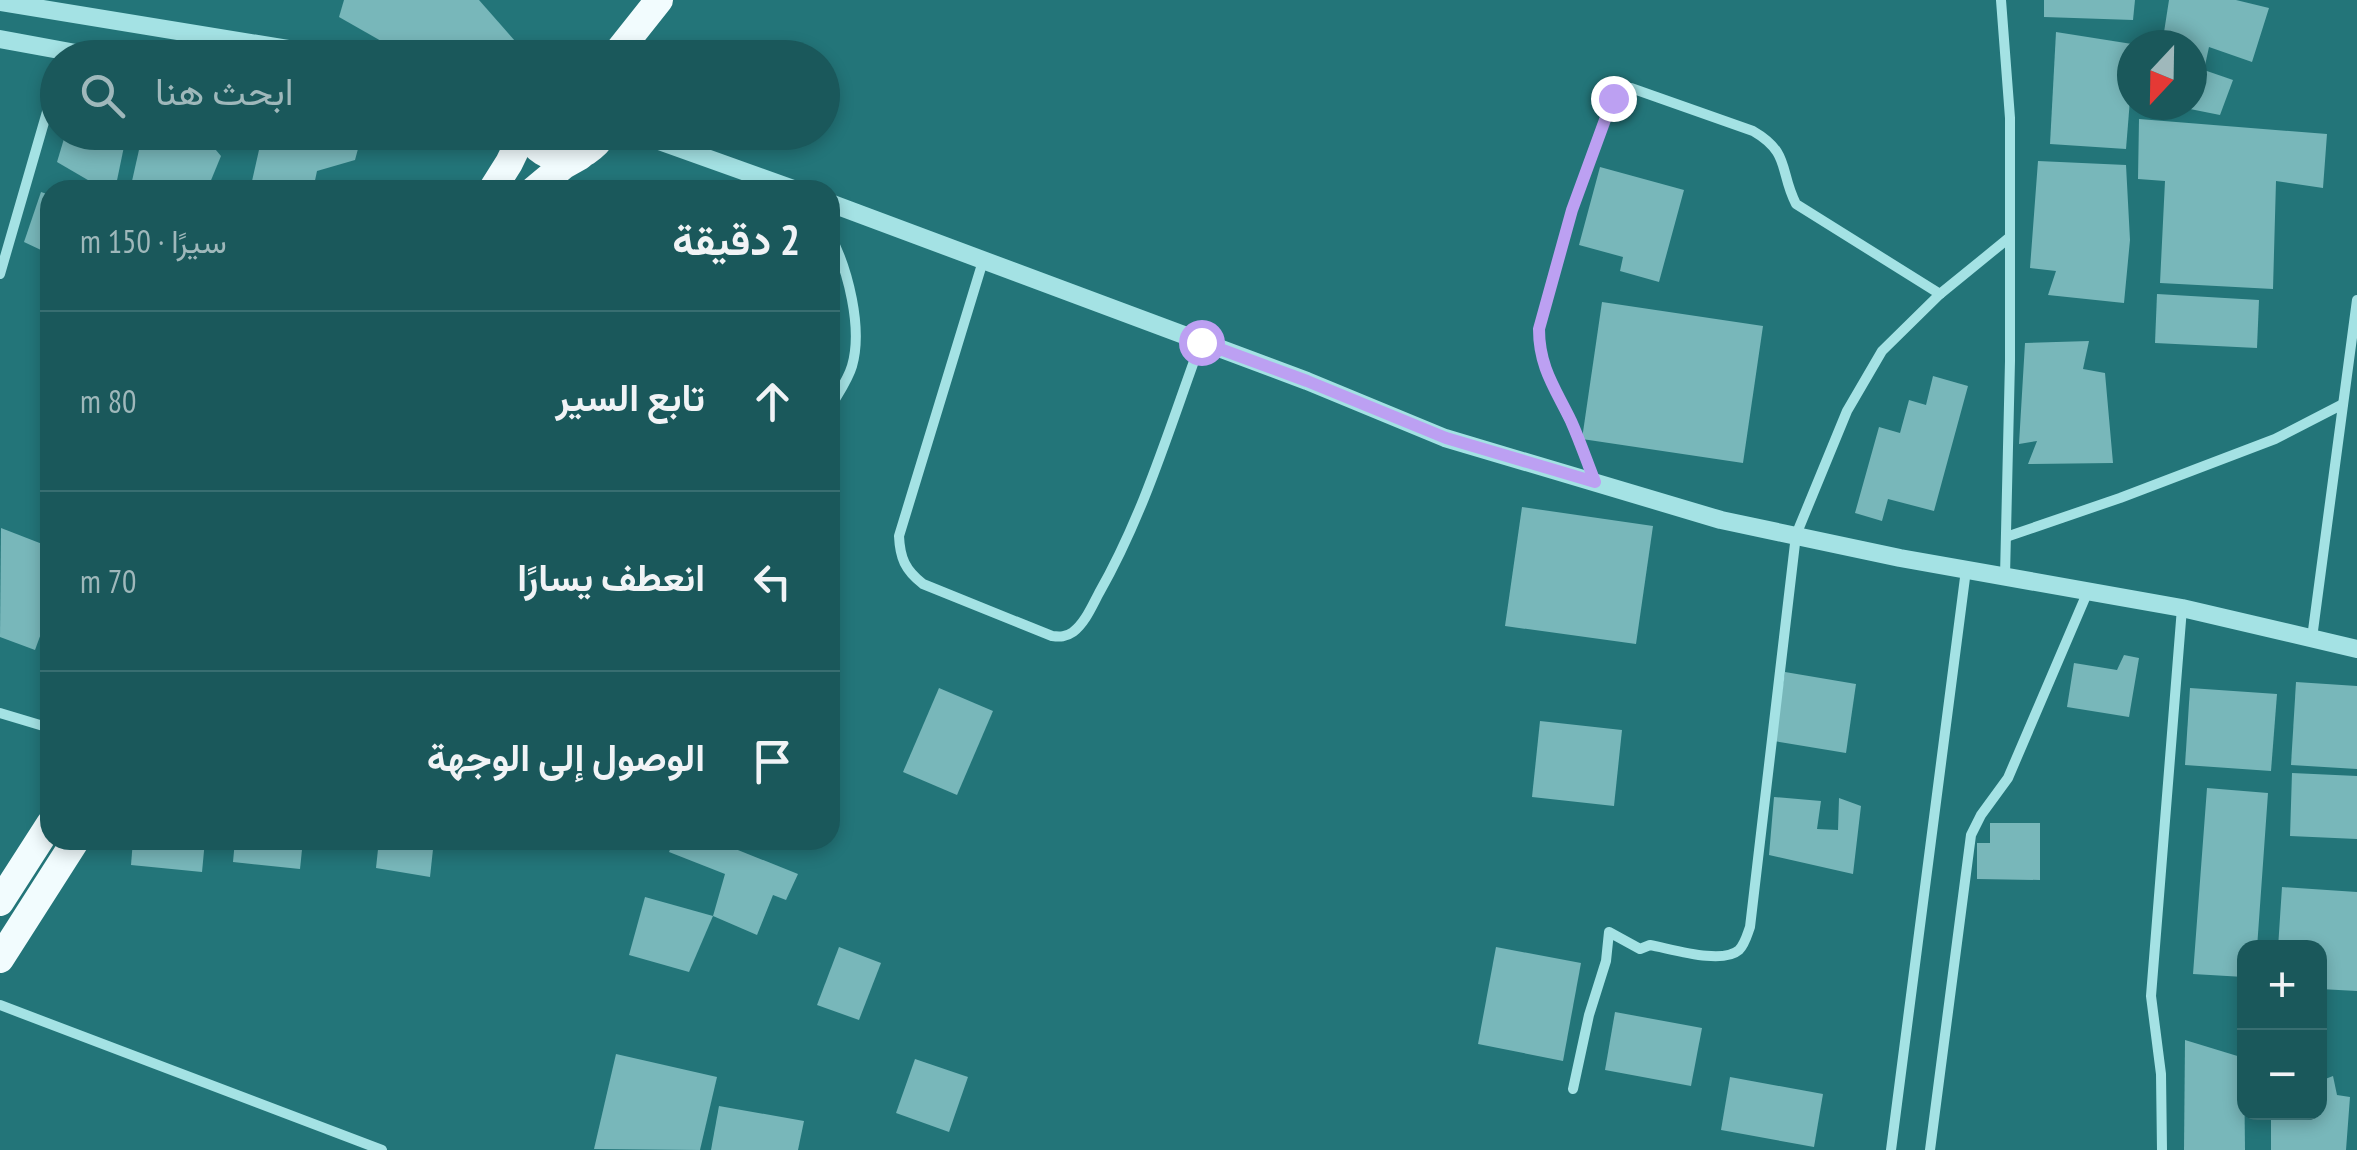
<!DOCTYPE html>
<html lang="ar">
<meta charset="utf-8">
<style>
body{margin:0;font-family:"PT Sans Narrow",Vazirmatn,sans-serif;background:#235e61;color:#f1f3f6;direction:rtl}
.controls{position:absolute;right:30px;bottom:30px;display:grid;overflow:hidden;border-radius:20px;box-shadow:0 5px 15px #0003}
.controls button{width:90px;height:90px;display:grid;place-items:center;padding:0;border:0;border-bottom:2px solid #386e71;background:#1a585b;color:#f1f3f6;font:50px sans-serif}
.compass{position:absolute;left:2117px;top:30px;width:90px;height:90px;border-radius:50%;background:#1a585b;box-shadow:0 5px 15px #0003;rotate:202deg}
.stop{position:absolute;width:30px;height:30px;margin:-22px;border:8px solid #bca0f2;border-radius:50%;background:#fff}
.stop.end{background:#bca0f2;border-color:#fff;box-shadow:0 2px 10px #0008}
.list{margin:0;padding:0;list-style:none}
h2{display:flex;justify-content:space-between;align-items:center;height:130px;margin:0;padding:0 40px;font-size:42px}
h2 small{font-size:32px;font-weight:400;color:#9fb8bb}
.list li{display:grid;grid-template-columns:65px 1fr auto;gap:30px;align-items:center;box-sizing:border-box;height:180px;padding:0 40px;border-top:2px solid #386e71}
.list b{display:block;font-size:38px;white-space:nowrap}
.list em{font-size:32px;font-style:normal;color:#9fb8bb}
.icon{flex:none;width:55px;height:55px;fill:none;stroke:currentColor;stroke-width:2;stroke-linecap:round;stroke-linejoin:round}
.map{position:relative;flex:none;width:2357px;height:1150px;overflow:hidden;direction:ltr}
.search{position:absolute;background:#1a585b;box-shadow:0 5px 15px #0003;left:40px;top:40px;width:800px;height:110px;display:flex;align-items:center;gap:25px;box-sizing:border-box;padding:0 35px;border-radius:55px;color:#9fb8bb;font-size:38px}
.panel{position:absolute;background:#1a585b;box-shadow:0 5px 15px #0003;left:40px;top:180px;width:800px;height:670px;border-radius:30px;direction:rtl}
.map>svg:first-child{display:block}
.building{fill:#78b7ba}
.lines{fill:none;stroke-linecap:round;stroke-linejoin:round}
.minor{stroke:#a4e2e4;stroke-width:10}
.tertiary{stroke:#a4e2e4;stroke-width:18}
.trunk{stroke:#f2fcfe;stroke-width:28}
.route{stroke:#bca0f2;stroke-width:12}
</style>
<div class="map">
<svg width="2357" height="1150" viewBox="0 0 2357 1150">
<rect width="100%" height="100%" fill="#237579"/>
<!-- building -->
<g class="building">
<path d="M 344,0 L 479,0 L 530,58 L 411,58 L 339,17 Z"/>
<path d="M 2044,0 L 2135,0 L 2133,20 L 2044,17 Z"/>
<path d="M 2169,0 L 2236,0 L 2269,8 L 2252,62 L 2209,47 L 2204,70 L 2233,80 L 2220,115 L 2180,107 L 2192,105 L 2192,45 L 2162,45 Z"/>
<path d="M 2056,32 L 2132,44 L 2132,75 L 2126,149 L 2050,144 Z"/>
<path d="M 2139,119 L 2327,134 L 2323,188 L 2276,181 L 2273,289 L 2160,283 L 2165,181 L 2138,179 Z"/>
<path d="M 66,132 L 127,132 L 115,190 L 105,190 L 57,162 Z"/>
<path d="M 143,132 L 191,132 L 204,136 L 221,156 L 207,190 L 130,190 Z"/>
<path d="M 263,132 L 353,132 L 362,134 L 355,160 L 317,171 L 313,190 L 250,190 Z"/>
<path d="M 2038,161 L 2126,165 L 2130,240 L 2124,303 L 2048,295 L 2056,271 L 2030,268 Z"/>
<path d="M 1600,167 L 1684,190 L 1659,282 L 1620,271 L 1623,257 L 1579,245 Z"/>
<path d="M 41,192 L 50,195 L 50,235 L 41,250 L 24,242 Z"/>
<path d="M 2157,294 L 2259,300 L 2257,348 L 2155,343 Z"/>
<path d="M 1602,302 L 1763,326 L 1743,463 L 1582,439 Z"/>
<path d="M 2089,341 L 2083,369 L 2105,373 L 2113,463 L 2028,464 L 2037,441 L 2019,444 L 2025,343 Z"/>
<path d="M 1933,376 L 1968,386 L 1934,511 L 1888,499 L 1882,521 L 1855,513 L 1879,427 L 1900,433 L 1909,400 L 1926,405 Z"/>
<path d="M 1522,507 L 1653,526 L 1636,644 L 1505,626 Z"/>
<path d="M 1,528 L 50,547 L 50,609 L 35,650 L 0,637 Z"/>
<path d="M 2124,655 L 2139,658 L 2129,717 L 2067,707 L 2074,663 L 2117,670 Z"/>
<path d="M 1785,672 L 1856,684 L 1846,753 L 1774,741 Z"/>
<path d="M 2296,682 L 2357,686 L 2357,769 L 2291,765 Z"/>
<path d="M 939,688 L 993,711 L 957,795 L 903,772 Z"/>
<path d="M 2190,688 L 2277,694 L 2271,771 L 2185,765 Z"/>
<path d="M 1540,721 L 1622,730 L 1614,806 L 1532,797 Z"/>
<path d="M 2292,773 L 2357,776 L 2357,839 L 2290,836 Z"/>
<path d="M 2207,788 L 2268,793 L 2257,948 L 2244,948 L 2244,977 L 2193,974 Z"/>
<path d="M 1774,797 L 1821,801 L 1817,829 L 1838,830 L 1839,798 L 1861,806 L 1853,874 L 1769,855 Z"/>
<path d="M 1990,823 L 2040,823 L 2040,880 L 1977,879 L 1977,843 L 1990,843 Z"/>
<path d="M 133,840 L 205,840 L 202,872 L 131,865 Z"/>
<path d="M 235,840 L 303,840 L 300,869 L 233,862 Z"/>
<path d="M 379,840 L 434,840 L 430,877 L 376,868 Z"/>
<path d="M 674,840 L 713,840 L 798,874 L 786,900 L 773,895 L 757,935 L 713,916 L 725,874 L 669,852 Z"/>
<path d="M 2282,887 L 2357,892 L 2357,991 L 2320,989 L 2320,948 L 2278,948 Z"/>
<path d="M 645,897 L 713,916 L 689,972 L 629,955 Z"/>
<path d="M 839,947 L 881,963 L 859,1020 L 817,1005 Z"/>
<path d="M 1496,947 L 1581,963 L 1563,1061 L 1478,1044 Z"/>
<path d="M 1615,1012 L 1702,1028 L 1691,1086 L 1605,1070 Z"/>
<path d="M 2185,1040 L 2244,1058 L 2245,1150 L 2184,1150 Z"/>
<path d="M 616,1054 L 717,1077 L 700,1150 L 594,1149 Z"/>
<path d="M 915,1059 L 968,1077 L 949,1132 L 896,1113 Z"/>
<path d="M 2333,1076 L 2337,1095 L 2350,1097 L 2346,1150 L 2271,1150 L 2271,1112 L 2320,1112 L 2320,1081 Z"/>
<path d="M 1730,1077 L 1823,1094 L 1814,1147 L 1721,1130 Z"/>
<path d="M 719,1106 L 804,1121 L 798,1150 L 711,1150 Z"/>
</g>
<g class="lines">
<!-- minor -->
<g class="minor">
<path d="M 2001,0 L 2010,118 L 2010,361 L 2005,576"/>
<path d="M 830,235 C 848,269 863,328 852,366 C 848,380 837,395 830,408"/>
<path d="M 983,261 L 899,536 C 900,558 905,570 923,584 L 1052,636 C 1060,637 1066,637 1073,632 C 1085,623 1092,606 1099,593 C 1144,514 1170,426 1201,342"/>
<path d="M 0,274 L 58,74"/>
<path d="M 1595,481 C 1587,461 1580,440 1570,420 C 1555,388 1539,367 1539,329 L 1572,210 L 1610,105 L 1620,91 L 1631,88 L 1753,131 C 1791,153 1779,171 1796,204 L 1940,294"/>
<path d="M 2006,537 L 2120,498 L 2275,439 L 2343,404"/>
<path d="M 2312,638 L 2357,300"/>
<path d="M 0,713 L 50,728"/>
<path d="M 0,1005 L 382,1150"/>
<path d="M 1573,1089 L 1589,1015 L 1606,961 L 1609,932 L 1640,949 L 1650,945 C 1672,949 1722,965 1739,950 C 1745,944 1747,935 1750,927 L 1796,535 L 1847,411 L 1882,351 L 1940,294 L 2010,237"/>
<path d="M 1891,1150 L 1966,570"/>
<path d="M 1930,1150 L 1971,835 L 1981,815 L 2008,778 L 2088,591"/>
<path d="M 2162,1150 L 2161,1074 L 2151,996 L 2182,608"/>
</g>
<!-- tertiary -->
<g class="tertiary">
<path d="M 0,2 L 343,58"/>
<path d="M 0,39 L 103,58"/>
<path d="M 634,132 L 796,190"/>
<path d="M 830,203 L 1307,381 L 1445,438 L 1721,520 L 1900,558 L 2182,608 L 2357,649"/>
</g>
<!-- trunk -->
<g class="trunk">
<path d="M 613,58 L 659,0"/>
<path d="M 525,132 C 545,167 584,166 605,132"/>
<path d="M 492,190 L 509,163 L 524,132"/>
<path d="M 534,190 L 564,165 L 580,156"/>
<path d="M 0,902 L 50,824"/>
<path d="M 0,959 L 76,840"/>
</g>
</g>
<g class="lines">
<!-- route -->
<path class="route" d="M 1201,342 L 1307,381 L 1446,438 L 1595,482 C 1587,462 1580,441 1571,421 C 1555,388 1539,367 1539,329 L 1572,210 L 1613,98"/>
</g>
</svg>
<div class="controls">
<button>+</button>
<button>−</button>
</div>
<svg class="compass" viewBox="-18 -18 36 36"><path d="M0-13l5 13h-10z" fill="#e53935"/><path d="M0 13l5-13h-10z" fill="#9fb8bb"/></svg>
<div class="stop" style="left:1201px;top:342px"></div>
<div class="stop end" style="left:1613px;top:98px"></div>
<div class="search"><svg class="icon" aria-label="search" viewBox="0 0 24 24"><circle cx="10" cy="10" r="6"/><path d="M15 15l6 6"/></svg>ابحث هنا</div>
<section class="panel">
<h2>2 دقيقة<small>سيرًا · 150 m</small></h2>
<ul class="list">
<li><svg class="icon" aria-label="ahead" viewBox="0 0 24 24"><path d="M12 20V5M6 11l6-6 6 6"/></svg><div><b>تابع السير</b></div><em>80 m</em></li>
<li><svg class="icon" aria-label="left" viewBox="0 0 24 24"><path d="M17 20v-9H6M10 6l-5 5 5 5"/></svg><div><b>انعطف يسارًا</b></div><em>70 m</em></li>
<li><svg class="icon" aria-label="arrive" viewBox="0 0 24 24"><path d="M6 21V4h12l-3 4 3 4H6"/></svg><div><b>الوصول إلى الوجهة</b></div></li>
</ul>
</section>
</div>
